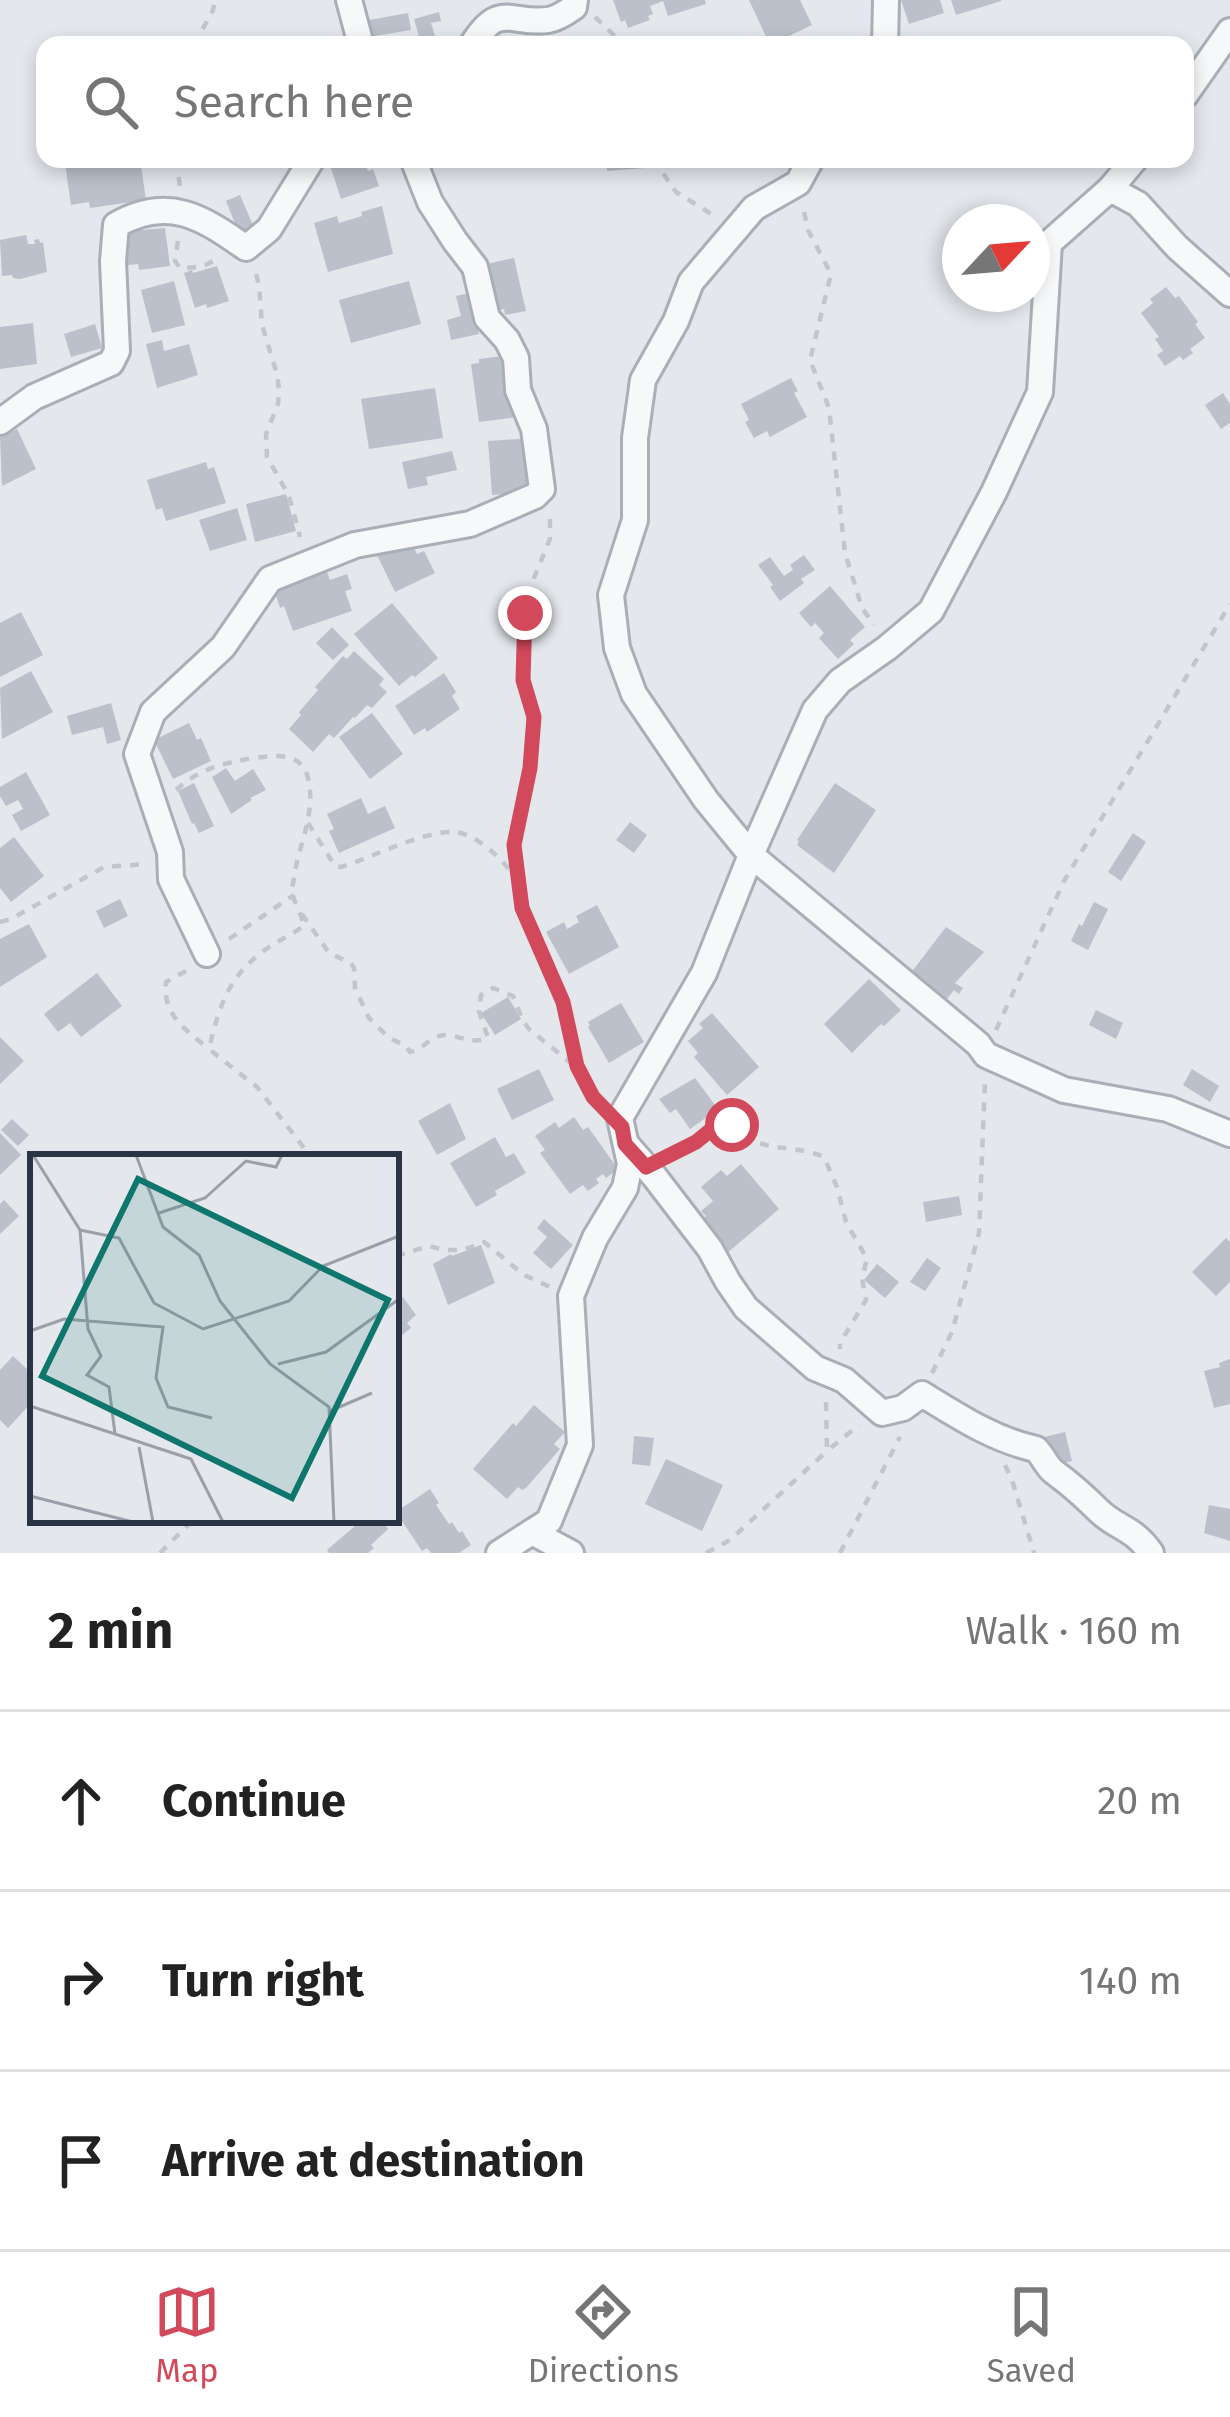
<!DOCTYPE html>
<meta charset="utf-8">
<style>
body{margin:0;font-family:"Fira Sans",sans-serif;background:#f2f2f2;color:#222}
.compass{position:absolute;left:942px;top:204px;width:108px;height:108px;border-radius:50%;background:#fff;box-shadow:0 6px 18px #0003;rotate:64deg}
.stop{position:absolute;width:36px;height:36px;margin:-27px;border:9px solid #d1495b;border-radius:50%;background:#fff}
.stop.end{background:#d1495b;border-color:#fff;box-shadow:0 3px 12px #0008}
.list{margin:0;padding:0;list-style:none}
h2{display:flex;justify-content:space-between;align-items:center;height:156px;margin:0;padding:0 48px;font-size:51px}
h2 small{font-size:39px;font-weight:400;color:#767676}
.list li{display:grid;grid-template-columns:78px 1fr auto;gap:36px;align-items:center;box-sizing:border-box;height:180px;padding:0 48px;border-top:3px solid #e0e0e0}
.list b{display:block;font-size:45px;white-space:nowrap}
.list em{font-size:39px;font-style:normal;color:#767676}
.icon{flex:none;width:66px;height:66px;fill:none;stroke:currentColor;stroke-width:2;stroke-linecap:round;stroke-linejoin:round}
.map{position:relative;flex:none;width:1230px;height:1553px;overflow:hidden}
.search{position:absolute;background:#fff;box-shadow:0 6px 18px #0003;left:36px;right:36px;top:36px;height:132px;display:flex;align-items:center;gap:30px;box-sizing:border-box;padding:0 42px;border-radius:24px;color:#767676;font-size:45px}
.sheet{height:696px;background:#fff}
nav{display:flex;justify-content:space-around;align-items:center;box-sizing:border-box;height:168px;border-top:3px solid #e0e0e0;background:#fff;font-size:33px;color:#767676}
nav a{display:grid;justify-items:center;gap:6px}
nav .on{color:#d1495b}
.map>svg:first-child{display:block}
.building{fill:#bbc0ca}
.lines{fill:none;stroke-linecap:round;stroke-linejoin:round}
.minor-casing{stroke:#a9aeb7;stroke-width:30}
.path{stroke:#c2c5cb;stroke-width:4.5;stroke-dasharray:9 9;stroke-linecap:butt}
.minor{stroke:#f7f8fa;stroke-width:24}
.route{stroke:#d1495b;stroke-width:15}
.inset-road{fill:none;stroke:#9a9fa9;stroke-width:3}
.view{fill:#0f766e;fill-opacity:0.15;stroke:#0f766e;stroke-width:6}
.inset-edge{fill:none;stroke:#2b3445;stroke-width:6}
</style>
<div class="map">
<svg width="1230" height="1553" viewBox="0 0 1230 1553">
<rect width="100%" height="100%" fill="#e4e7ec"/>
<!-- building -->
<g class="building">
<path d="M 613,0 L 705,0 L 706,4 L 668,16 L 663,1 L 650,6 L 653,14 L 648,16 L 650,20 L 628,28 L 625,20 L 621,22 Z"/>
<path d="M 749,0 L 800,0 L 812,25 L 770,45 Z"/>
<path d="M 901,0 L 940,0 L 944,13 L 909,24 Z"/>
<path d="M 951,0 L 1001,0 L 1001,1 L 956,15 Z"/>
<path d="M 439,12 L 441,21 L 431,23 L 435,36 L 420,40 L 414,19 Z"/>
<path d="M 408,13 L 411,30 L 375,36 L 376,43 L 368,44 L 364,21 Z"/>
<path d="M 117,159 L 140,159 L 146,200 L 90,208 L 89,202 L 71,205 L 65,163 L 95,160 L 95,164 L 117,161 Z"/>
<path d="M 328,159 L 364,159 L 368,171 L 373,169 L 379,186 L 341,199 Z"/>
<path d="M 606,159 L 645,159 L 645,168 L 607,171 Z"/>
<path d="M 240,195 L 255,230 L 240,236 L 226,201 Z"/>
<path d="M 382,206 L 393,254 L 328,272 L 314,223 L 337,216 L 339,223 L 362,216 L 361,212 Z"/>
<path d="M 140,224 L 141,230 L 165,228 L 170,266 L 139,270 L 138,264 L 128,265 L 123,227 Z"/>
<path d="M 26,235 L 28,244 L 35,244 L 34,240 L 39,239 L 40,243 L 43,242 L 47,272 L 20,279 L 13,278 L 12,275 L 2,276 L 0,240 Z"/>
<path d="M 514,258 L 526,311 L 505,315 L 504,309 L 487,313 L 477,266 Z"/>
<path d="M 217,266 L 229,301 L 207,308 L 206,304 L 195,308 L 184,273 L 192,270 L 193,273 Z"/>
<path d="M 174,281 L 185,325 L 152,333 L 141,290 Z"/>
<path d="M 409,281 L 421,324 L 351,343 L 339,300 Z"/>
<path d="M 1166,287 L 1175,298 L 1179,296 L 1198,322 L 1195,324 L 1205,338 L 1190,349 L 1193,353 L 1183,360 L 1180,356 L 1165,366 L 1157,355 L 1163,351 L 1155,339 L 1159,337 L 1141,313 L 1153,303 L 1150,299 Z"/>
<path d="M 470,293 L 479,334 L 451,340 L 447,320 L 461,316 L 456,296 Z"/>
<path d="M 33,323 L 37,364 L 0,369 L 0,327 Z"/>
<path d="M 95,324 L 102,348 L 71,357 L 64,334 Z"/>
<path d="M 162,340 L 164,351 L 189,344 L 198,375 L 157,388 L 146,344 Z"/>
<path d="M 510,355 L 517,417 L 479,422 L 471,364 L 479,363 L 479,359 Z"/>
<path d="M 791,378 L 798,391 L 794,393 L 807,417 L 770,437 L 767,431 L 754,438 L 745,422 L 749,420 L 741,404 Z"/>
<path d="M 435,388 L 443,438 L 369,449 L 361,399 Z"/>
<path d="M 1223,393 L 1230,404 L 1230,423 L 1221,429 L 1205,405 Z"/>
<path d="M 17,429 L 36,469 L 2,486 L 0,437 Z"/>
<path d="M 533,438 L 537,492 L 492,495 L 488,441 Z"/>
<path d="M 452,451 L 457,470 L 426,477 L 428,485 L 408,489 L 402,462 Z"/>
<path d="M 206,462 L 208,469 L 214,467 L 226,503 L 166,521 L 162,508 L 156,510 L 147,480 Z"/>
<path d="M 286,494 L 296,531 L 255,542 L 246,504 Z"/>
<path d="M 237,508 L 247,540 L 210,551 L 199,520 Z"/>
<path d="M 410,539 L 417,554 L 424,551 L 435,573 L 395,592 L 377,555 Z"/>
<path d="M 804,555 L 815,570 L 801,579 L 804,583 L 780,601 L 770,587 L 773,585 L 758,565 L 770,557 L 784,576 L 793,570 L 790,565 Z"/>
<path d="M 327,572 L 330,580 L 347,574 L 352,589 L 345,591 L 352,611 L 293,631 L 284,606 L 280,608 L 274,590 Z"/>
<path d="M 830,586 L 865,627 L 850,640 L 854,644 L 838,659 L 819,638 L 824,633 L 815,623 L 811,627 L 799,613 Z"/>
<path d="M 392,603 L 438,658 L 415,677 L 412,675 L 399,686 L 354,634 Z"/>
<path d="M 21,612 L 43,655 L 0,677 L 0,623 Z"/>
<path d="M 332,627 L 349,645 L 333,660 L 316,643 Z"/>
<path d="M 354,651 L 384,679 L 379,685 L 387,692 L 372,708 L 367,705 L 355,718 L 353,717 L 334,738 L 329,734 L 313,752 L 289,729 L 301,715 L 299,712 L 318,690 L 315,687 L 343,656 L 347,659 Z"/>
<path d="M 31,671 L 53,712 L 2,739 L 0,688 Z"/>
<path d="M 444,673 L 456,692 L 452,696 L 460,709 L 427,732 L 425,728 L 414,735 L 395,706 Z"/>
<path d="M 111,703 L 121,740 L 107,744 L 103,727 L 72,735 L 67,716 Z"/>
<path d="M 372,713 L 403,754 L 370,779 L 339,737 Z"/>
<path d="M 189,723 L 197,740 L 201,738 L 211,761 L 173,779 L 154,740 Z"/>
<path d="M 226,768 L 235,781 L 253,769 L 266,790 L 250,798 L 252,800 L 231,814 L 212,777 Z"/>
<path d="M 26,772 L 50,815 L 21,831 L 12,815 L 23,809 L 18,800 L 6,806 L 0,796 L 0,787 Z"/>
<path d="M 194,783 L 214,826 L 199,833 L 194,823 L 192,824 L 178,791 Z"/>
<path d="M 835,783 L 876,810 L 834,873 L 797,845 L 799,841 L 797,840 Z"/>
<path d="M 361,798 L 368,814 L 385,806 L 395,828 L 339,853 L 329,831 L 334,829 L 327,814 Z"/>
<path d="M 630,822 L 647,835 L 634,853 L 616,840 Z"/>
<path d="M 1133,833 L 1146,842 L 1121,881 L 1108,872 Z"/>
<path d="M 14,837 L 44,876 L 11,902 L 0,888 L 0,848 Z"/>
<path d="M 120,899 L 128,916 L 104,928 L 96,911 Z"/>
<path d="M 1094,902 L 1108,909 L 1088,950 L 1071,941 L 1079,924 L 1082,926 Z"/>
<path d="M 597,905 L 619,947 L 569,974 L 546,932 L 564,922 L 567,929 L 579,922 L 576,916 Z"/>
<path d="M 29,924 L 47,957 L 0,987 L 0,939 Z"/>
<path d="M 946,927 L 984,952 L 955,983 L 963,988 L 959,994 L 954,990 L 942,1005 L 907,978 Z"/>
<path d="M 97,973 L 122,1006 L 81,1037 L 70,1023 L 58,1032 L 44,1014 Z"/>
<path d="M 869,979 L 901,1010 L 884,1026 L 881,1024 L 852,1053 L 824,1024 Z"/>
<path d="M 508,997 L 521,1019 L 495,1035 L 481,1013 Z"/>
<path d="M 621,1003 L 644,1042 L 609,1063 L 588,1027 L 590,1025 L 588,1022 Z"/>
<path d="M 1096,1010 L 1123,1023 L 1116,1039 L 1089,1025 Z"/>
<path d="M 712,1013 L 759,1067 L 727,1095 L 694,1057 L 698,1053 L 688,1041 L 703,1028 L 699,1024 Z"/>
<path d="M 0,1037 L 24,1061 L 0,1084 Z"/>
<path d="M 539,1069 L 554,1100 L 512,1120 L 497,1089 Z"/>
<path d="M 1192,1069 L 1219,1086 L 1210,1102 L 1183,1085 Z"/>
<path d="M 695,1078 L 718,1109 L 690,1129 L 676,1109 L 670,1113 L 659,1099 Z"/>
<path d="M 450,1103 L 466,1139 L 437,1155 L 418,1121 Z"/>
<path d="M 574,1117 L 583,1130 L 588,1127 L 618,1169 L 606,1178 L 603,1174 L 596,1179 L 599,1183 L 588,1191 L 583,1185 L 570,1194 L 540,1153 L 545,1150 L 535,1136 L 555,1122 L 559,1128 Z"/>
<path d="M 12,1119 L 29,1135 L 18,1146 L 1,1130 Z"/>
<path d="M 0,1133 L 21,1155 L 0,1175 Z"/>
<path d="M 495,1137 L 506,1157 L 514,1153 L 526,1173 L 495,1191 L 497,1195 L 476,1207 L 450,1163 Z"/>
<path d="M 741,1164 L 779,1209 L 726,1254 L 699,1223 L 706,1216 L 701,1211 L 713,1201 L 701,1187 L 721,1170 L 727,1176 Z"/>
<path d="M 959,1196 L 962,1215 L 926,1222 L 923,1202 Z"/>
<path d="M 4,1200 L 19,1216 L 0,1234 L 0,1204 Z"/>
<path d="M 544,1219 L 573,1245 L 551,1269 L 533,1253 L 547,1237 L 537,1228 Z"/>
<path d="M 1226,1238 L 1230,1242 L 1230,1282 L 1216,1296 L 1192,1272 Z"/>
<path d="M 481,1245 L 495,1283 L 448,1305 L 433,1264 L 451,1254 L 452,1256 Z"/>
<path d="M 927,1258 L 941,1268 L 925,1291 L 910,1282 Z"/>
<path d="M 877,1264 L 899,1282 L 885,1298 L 864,1280 Z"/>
<path d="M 403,1297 L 416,1315 L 407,1323 L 411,1328 L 396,1340 L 396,1303 Z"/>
<path d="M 13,1356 L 33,1375 L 33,1394 L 29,1399 L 33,1401 L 8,1428 L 0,1420 L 0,1370 Z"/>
<path d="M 1230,1359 L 1230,1404 L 1214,1408 L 1204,1371 L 1220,1367 L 1219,1363 Z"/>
<path d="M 534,1405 L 565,1432 L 554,1444 L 560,1449 L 526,1488 L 522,1490 L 518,1487 L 507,1499 L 473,1469 L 513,1423 L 516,1426 Z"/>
<path d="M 1065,1432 L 1072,1461 L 1051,1466 L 1044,1437 Z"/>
<path d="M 634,1436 L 654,1438 L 650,1466 L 632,1464 Z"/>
<path d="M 666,1459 L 723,1485 L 702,1531 L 645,1504 Z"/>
<path d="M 430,1489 L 439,1503 L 436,1505 L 449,1524 L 452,1522 L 459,1533 L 462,1531 L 471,1545 L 459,1553 L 431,1553 L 427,1548 L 422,1551 L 396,1512 Z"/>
<path d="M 1209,1505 L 1230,1509 L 1230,1541 L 1204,1533 Z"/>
<path d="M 362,1520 L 381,1520 L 388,1529 L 371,1545 L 374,1548 L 368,1553 L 329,1553 L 327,1550 Z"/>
</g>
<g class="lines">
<defs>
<g id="minor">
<path d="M 349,0 L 361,45"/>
<path d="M 472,45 C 500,0 510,25 548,20 C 556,19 567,12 574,7 L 575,0"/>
<path d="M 885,45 L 886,0"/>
<path d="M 1185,95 L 1230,31"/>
<path d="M 811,159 L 798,183 L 754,208 L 691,282 L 676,321 L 643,380 L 635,438 L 635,520 L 611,595 L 617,648 L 634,694 L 706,800 L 751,855 L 978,1044 L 986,1055 L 1064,1090 L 1168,1109 L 1230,1134"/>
<path d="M 1110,189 L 1138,204 L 1177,247 L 1230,294"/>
<path d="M 0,422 L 34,397 L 111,363 L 117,351 L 113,261 L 116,225 C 168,195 202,217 246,248 L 269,229 L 312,159"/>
<path d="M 207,954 L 171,879 L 170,852 L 137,754 L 153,712 L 223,647 L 270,579 L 355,545 L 470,524 L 535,496 L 542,489 L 534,429 L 518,390 L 516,358 L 507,340 L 487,318 L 475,267 L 455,241 L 430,202 L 413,159"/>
<path d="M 627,1145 L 654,1176 L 710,1249 L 728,1282 L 746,1308 L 815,1368 L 844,1380 L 882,1413 L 903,1408 L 922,1394 C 958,1416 994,1440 1036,1449 C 1043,1456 1047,1467 1054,1472 C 1069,1483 1084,1496 1098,1510 C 1117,1529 1132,1526 1151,1553"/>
<path d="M 532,1532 L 571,1553"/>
<path d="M 499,1553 L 549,1521 L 580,1445 L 571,1296 L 595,1238 L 625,1188 L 630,1164 L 620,1118 L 704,973 L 751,855 L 815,710 L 840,681 L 887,648 L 931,611 L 994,492 L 1040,392 L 1049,243 L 1110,189 L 1135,159"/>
</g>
</defs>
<!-- minor casing -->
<use href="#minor" class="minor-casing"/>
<!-- path -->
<g class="path">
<path d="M 595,17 L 615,36 L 619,45"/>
<path d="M 194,45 L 213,10 L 215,0"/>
<path d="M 177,159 L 180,189"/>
<path d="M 653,159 L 676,192 L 713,215"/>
<path d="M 804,212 L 808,230 L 831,274 L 810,360 L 829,408 L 845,553 L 862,608 L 874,625"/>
<path d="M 178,241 L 175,261 L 180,268 L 202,267 L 217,259"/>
<path d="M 256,274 L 259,285 L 262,325 L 277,374 L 279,390 L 278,404 L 266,434 L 267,457 L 289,496 L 300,537"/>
<path d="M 550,519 L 550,539 L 529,590 L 525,613 L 523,680 L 534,717 L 533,744 L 514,845 L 522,908 L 563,1002 L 577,1066 L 597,1101"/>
<path d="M 176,790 C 199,769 223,763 254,758 C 276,755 302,752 308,778 C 316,810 301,840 295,871 C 295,873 292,888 292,890 C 293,902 302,914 304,926 C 288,937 270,944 256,957 C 227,980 217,1014 209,1049 L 257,1087 L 311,1157"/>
<path d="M 308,823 L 335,866 L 341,867 C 373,857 418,833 451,832 C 476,831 505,862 518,881"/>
<path d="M 302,914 L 329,953 L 351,963 L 354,968 L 355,988 L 369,1018 L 388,1037 L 407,1047 L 410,1052 C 424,1049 432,1034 447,1035 C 463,1037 472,1044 488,1038 L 479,1011 L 481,995 L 493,988 L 513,996 L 523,1021 L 529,1029 L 576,1067"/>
<path d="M 0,922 L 11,919 L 104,867 L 146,864"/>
<path d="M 229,939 L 294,895"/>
<path d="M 186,971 L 166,982 C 162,1015 186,1030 209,1049"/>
<path d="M 996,1030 L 1064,881 L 1230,604"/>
<path d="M 667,1155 L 696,1142 L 718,1124 L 732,1125 C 762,1156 790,1142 824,1157 L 837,1187 L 846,1222 L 867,1259 L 862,1278 L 866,1300 L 840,1343 L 840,1349"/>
<path d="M 396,1256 L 429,1246 L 444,1250 L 463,1250 L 484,1242 L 524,1275 L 550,1287"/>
<path d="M 932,1373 L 952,1332 L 979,1233 L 985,1081"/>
<path d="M 826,1402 L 827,1451 L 859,1425"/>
<path d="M 1005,1465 L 1012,1480 L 1034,1553"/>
<path d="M 160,1553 L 193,1520"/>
<path d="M 706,1553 L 730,1540 L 827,1451"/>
<path d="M 840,1553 L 900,1437"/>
</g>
<!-- minor -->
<use href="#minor" class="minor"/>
</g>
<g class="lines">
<!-- route -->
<path class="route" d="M 525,613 L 523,680 L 534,717 L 530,768 L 514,845 L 522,908 L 563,1002 L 577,1066 L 593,1097 L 622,1127 L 625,1144 L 646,1167 L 696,1142 L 718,1124 L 732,1125"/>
</g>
<!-- overview -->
<g transform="translate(30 1154)">
<rect width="369" height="369" fill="#e4e7ec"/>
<path class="inset-road" d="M 3,1 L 50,76 L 58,175 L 71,202 L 57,221 L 79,233 L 85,280M 106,1 L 133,73 L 169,101 L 190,147 L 240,210 L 299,253 L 304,368M 129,59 L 175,44 L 216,7 L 246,13 L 252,1M 50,76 L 89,84 L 124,149 L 173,175 L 259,147 L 293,112 L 369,82M 0,177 L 34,165 L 133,173 L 126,224 L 138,253 L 182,264M 248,210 L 296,198 L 369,145M 0,252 L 161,305 L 193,368M 300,257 L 342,239M 109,293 L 123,368M 0,342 L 103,368"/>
<path class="view" d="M 108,25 L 358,146 L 262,344 L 12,222 Z"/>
<rect width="369" height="369" class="inset-edge"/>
</g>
</svg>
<svg class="compass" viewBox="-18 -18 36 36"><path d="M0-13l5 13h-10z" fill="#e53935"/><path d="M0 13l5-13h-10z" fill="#767676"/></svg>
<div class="stop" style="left:732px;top:1125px"></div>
<div class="stop end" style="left:525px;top:613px"></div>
<div class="search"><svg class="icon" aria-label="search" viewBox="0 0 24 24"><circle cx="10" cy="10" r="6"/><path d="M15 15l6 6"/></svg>Search here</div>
</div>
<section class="sheet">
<h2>2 min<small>Walk · 160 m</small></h2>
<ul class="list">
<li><svg class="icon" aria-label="ahead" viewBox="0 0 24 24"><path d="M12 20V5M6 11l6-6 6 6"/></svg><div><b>Continue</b></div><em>20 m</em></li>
<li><svg class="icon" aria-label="right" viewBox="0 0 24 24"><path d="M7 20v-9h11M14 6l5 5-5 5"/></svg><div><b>Turn right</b></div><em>140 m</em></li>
<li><svg class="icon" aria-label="arrive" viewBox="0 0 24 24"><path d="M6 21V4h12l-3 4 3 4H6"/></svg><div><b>Arrive at destination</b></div></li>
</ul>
</section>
<nav>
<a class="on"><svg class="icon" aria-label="map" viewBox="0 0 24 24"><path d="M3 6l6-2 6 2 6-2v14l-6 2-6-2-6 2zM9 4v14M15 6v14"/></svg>Map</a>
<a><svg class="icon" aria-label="directions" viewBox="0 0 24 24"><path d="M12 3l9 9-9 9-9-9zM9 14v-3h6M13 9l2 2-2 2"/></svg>Directions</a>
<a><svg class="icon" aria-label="saved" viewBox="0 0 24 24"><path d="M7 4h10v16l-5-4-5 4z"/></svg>Saved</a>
</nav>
